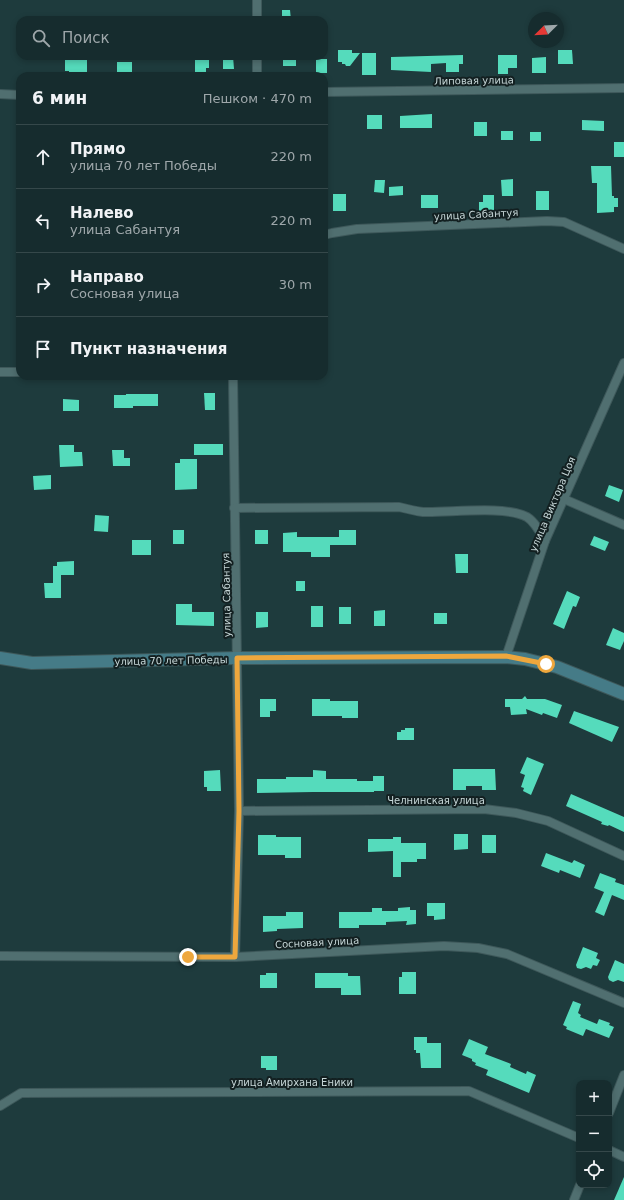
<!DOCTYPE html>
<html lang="ru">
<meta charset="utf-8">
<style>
body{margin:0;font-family:"DejaVu Sans",sans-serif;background:#1f3436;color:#f1f3f6}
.controls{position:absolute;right:12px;bottom:12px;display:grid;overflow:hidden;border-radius:8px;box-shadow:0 2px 6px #0003}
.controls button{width:36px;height:36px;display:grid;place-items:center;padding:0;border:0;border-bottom:1px solid #35484a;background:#162c2e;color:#f1f3f6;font:20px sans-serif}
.compass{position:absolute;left:528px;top:12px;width:36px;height:36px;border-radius:50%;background:#162c2e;box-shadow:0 2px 6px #0003;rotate:246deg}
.stop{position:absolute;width:12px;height:12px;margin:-9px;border:3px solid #eea73d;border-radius:50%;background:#fff}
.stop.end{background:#eea73d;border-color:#fff;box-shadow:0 1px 4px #0008}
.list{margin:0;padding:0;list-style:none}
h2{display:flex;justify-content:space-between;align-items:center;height:52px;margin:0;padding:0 16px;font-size:17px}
h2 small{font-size:13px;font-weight:400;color:#9ea7aa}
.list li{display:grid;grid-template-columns:26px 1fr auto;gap:12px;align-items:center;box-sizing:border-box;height:64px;padding:0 16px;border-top:1px solid #35484a}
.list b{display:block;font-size:15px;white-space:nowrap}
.list p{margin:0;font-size:13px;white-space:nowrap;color:#9ea7aa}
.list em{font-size:13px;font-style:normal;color:#9ea7aa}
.icon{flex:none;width:22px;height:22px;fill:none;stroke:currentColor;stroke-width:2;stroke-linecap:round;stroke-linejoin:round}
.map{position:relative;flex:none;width:624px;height:1200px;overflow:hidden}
.search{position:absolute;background:#162c2e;box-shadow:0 2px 6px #0003;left:16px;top:16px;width:312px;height:44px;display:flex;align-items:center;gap:10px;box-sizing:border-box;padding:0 14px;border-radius:12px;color:#9ea7aa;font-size:15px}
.panel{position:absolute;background:#162c2e;box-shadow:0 2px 6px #0003;left:16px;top:72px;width:312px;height:308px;border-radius:12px}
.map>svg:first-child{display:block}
.building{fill:#55dbbc}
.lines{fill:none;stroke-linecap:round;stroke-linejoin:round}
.street-casing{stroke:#3e585a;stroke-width:10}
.secondary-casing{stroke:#3e585a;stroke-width:14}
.street{stroke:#506f70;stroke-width:8}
.secondary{stroke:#457b87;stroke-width:12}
.route{stroke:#eea73d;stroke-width:5}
.labels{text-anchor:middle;stroke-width:4;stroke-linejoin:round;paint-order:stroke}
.street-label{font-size:10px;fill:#c7d7d8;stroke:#132021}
</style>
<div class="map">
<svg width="624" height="1200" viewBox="0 0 624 1200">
<rect width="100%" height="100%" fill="#1e3b3d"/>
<!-- building -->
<g class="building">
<path d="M 282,10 L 290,10 L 291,20 L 282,20 Z"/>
<path d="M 338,50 L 352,50 L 352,53 L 360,53 L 350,66 L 346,66 L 345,64 L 342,64 L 342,62 L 338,62 Z"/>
<path d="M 558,50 L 572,50 L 573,64 L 558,64 Z"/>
<rect x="362" y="53" width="14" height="22"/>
<path d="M 463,55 L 463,64 L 459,64 L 459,72 L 446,72 L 446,63 L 431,64 L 431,72 L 391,70 L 391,57 Z"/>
<path d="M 498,55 L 517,55 L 517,68 L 508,68 L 508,74 L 498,74 Z"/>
<path d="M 223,56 L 233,56 L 234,69 L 223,69 Z"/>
<rect x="283" y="56" width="13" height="10"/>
<path d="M 546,57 L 546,73 L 532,73 L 532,58 Z"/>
<path d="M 65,58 L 87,58 L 87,76 L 69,76 L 69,71 L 65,71 Z"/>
<path d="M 195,58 L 209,58 L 209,68 L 206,68 L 206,74 L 195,74 Z"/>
<rect x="316" y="59" width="11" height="14"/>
<rect x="117" y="62" width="15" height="12"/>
<path d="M 432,114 L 432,128 L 400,128 L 400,116 Z"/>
<rect x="367" y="115" width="15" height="14"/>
<path d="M 582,120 L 604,121 L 604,131 L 582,130 Z"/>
<rect x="474" y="122" width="13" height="14"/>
<rect x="501" y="131" width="12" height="9"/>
<rect x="530" y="132" width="11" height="9"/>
<rect x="614" y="142" width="10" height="15"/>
<path d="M 591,166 L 611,166 L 612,196 L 614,196 L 614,198 L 618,198 L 618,207 L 614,207 L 614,212 L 597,213 L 597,183 L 592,183 Z"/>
<path d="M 513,179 L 513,196 L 502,196 L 501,180 Z"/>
<path d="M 375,180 L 385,180 L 384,193 L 374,192 Z"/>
<path d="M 403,186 L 403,195 L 389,196 L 389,187 Z"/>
<rect x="536" y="191" width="13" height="19"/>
<rect x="333" y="194" width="13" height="17"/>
<rect x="421" y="195" width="17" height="13"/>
<path d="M 483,195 L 494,195 L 494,211 L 479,211 L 479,202 L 483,202 Z"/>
<path d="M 204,393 L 215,393 L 215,410 L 205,410 Z"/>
<path d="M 126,394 L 158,394 L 158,406 L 133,406 L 133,408 L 114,408 L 114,395 L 126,395 Z"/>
<path d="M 63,399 L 79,400 L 79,411 L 63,411 Z"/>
<rect x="194" y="444" width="29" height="11"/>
<path d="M 59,445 L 74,445 L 74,452 L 82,452 L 83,466 L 60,467 Z"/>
<path d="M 112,450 L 124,450 L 124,458 L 130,458 L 130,466 L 113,466 Z"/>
<path d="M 180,459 L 197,459 L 197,489 L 175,490 L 175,463 L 180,463 Z"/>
<path d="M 51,475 L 51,489 L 34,490 L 33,476 Z"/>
<path d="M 609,485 L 623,490 L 619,502 L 605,496 Z"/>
<path d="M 95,515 L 109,516 L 108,532 L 94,531 Z"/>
<rect x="173" y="530" width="11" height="14"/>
<rect x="255" y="530" width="13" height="14"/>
<path d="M 339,530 L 356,530 L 356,545 L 330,545 L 330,557 L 311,557 L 311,552 L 283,552 L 283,533 L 297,532 L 297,537 L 339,537 Z"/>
<path d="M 594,536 L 609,542 L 605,551 L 590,545 Z"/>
<rect x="132" y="540" width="19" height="15"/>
<path d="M 455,554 L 468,554 L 468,573 L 456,573 Z"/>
<path d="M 74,561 L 74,575 L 61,575 L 61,598 L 45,598 L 44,583 L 53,583 L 53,566 L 57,566 L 57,562 Z"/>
<rect x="296" y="581" width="9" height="10"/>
<path d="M 567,591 L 580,597 L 576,607 L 573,606 L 564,629 L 553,624 Z"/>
<path d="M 176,604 L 192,604 L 192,612 L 214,612 L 214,626 L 176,625 Z"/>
<rect x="311" y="606" width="12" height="21"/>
<rect x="339" y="607" width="12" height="17"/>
<path d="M 385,610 L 385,626 L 374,626 L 374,611 Z"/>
<path d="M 256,612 L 268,612 L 268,627 L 256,628 Z"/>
<rect x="434" y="613" width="13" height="11"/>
<path d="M 613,628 L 624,633 L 624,641 L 620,650 L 606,645 Z"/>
<path d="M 525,696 L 527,699 L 545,699 L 562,705 L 557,718 L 543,713 L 542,715 L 526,709 L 527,714 L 511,715 L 510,707 L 505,707 L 505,699 L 522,699 Z"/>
<path d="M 260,699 L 276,699 L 276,711 L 270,711 L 270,717 L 260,717 Z"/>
<path d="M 312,699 L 330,699 L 330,701 L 358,701 L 358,718 L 342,718 L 342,716 L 312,716 Z"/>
<path d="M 574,711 L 619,727 L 612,742 L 569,723 Z"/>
<path d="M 405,728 L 414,728 L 414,740 L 397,740 L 397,732 L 401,732 L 401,730 L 405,730 Z"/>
<path d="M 527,757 L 544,764 L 531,795 L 523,791 L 524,788 L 521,787 L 525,775 L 520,773 Z"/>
<path d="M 453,769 L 495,769 L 496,790 L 482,790 L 482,786 L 466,786 L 466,790 L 453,790 Z"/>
<path d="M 220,770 L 221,791 L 207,791 L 207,787 L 204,787 L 204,771 Z"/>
<path d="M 313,770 L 326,771 L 326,779 L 357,779 L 357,781 L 373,781 L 373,776 L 384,776 L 384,791 L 374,791 L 374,792 L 313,792 L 257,793 L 257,779 L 286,779 L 286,777 L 313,777 Z"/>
<path d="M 571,794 L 624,817 L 624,832 L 609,825 L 608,826 L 601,824 L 602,822 L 566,806 Z"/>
<path d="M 454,834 L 468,834 L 468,849 L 454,850 Z"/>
<path d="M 258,835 L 276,835 L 276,837 L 301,837 L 301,858 L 285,858 L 285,855 L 258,855 Z"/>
<rect x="482" y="835" width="14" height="18"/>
<path d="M 393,837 L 401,837 L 401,843 L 426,843 L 426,859 L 417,859 L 417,862 L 401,862 L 401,877 L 393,877 L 393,851 L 368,852 L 368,839 L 393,839 Z"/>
<path d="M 546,853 L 572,863 L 574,860 L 585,865 L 580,878 L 560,870 L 559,873 L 541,866 Z"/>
<path d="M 600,873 L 616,879 L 615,882 L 624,885 L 624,900 L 612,895 L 604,916 L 595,912 L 604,892 L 594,888 Z"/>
<path d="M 427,903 L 445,903 L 445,919 L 434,920 L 434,916 L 427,916 Z"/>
<path d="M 410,907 L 410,910 L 416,910 L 416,924 L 406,925 L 407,921 L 386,922 L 386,925 L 359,925 L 359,928 L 339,928 L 339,912 L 372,912 L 372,908 L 382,908 L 382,911 L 398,911 L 398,908 Z"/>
<path d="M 286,912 L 303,912 L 303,928 L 277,929 L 277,931 L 263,932 L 263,916 L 286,916 Z"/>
<path d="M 583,947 L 598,953 L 596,958 L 600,960 L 597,966 L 593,965 L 591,969 L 586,967 L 581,969 L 577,968 L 576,965 Z"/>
<path d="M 615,960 L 624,964 L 624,982 L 618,980 L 613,982 L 609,980 L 608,977 Z"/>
<path d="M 402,972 L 416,972 L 416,994 L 399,994 L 399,977 L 402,977 Z"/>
<path d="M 266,973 L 277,973 L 277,988 L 260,988 L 260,975 L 266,975 Z"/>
<path d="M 315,973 L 348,973 L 348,976 L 360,976 L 361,995 L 341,995 L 341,988 L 315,988 Z"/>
<path d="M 573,1001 L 581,1004 L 578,1013 L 581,1015 L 580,1017 L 597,1024 L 599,1019 L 610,1023 L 609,1025 L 614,1027 L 609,1038 L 586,1029 L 583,1036 L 566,1029 L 567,1027 L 563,1025 Z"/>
<path d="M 414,1037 L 427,1037 L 427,1043 L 441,1043 L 441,1068 L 421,1068 L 420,1053 L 416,1053 L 416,1050 L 414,1050 Z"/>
<path d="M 469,1039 L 488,1047 L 485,1054 L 511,1064 L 510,1067 L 526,1074 L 527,1071 L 536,1075 L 529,1093 L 486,1075 L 488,1070 L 475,1065 L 476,1063 L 472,1061 L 472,1059 L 462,1055 Z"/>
<path d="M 261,1056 L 277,1056 L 277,1070 L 266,1070 L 266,1068 L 261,1068 Z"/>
<path d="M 624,1177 L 624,1200 L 614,1200 Z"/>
</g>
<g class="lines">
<defs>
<g id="street">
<path d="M 257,20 L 257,0"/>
<path d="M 257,76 L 257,56"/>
<path d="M 324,92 L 624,88"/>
<path d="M 0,94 L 20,95"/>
<path d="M 324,235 L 332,233 L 357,229 L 547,221 L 564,222 L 624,249"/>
<path d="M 0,372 L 20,372"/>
<path d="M 233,376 L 239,811 L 235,957"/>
<path d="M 564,499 L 624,525"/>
<path d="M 234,508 L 399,507 C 407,509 415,511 423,512 C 449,513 505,505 527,517 C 535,522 540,532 545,541"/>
<path d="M 506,657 L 545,541 L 624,363"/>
<path d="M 239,811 L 484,809 L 516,813 L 548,821 L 624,856"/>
<path d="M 0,956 L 235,957 L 444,946 L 478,948 L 507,954 L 624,1003"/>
<path d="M 0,1106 L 21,1093 L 469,1091 L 579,1138"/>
<path d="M 609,1113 L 624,1075"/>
<path d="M 609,1150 L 624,1157"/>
<path d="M 574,1200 L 580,1185"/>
</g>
<path id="secondary" d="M 0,658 L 32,663 L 237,658 L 506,657 L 525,659 L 557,667 L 624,694"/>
</defs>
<!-- street casing -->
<use href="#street" class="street-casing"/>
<!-- secondary casing -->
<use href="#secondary" class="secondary-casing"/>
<!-- street -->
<use href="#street" class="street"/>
<!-- secondary -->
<use href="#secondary" class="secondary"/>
</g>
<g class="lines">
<!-- route -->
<path class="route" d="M 188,957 L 235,957 L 239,811 L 237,658 L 506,656 L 546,664"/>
</g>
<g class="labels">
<!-- street labels -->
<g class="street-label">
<text transform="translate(474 80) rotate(-1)" y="4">Липовая улица</text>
<text transform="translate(476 214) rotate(-3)" y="4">улица Сабантуя</text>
<text transform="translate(552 504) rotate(-67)" y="4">улица Виктора Цоя</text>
<text transform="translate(226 595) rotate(-91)" y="4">улица Сабантуя</text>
<text transform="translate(171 660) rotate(-1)" y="4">улица 70 лет Победы</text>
<text x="436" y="804">Челнинская улица</text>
<text transform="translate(317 942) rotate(-3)" y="4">Сосновая улица</text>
<text x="292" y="1086">улица Амирхана Еники</text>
</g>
</g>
</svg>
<div class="controls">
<button>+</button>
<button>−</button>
<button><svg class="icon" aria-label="locate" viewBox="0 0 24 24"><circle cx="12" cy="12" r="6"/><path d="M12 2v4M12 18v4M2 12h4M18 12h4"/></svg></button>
</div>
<svg class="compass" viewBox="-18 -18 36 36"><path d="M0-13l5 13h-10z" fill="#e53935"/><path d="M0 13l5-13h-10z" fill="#9ea7aa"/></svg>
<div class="stop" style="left:546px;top:664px"></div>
<div class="stop end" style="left:188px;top:957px"></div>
<div class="search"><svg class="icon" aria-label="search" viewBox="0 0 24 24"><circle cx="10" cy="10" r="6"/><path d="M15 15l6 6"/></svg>Поиск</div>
<section class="panel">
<h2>6 мин<small>Пешком · 470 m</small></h2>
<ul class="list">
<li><svg class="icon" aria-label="ahead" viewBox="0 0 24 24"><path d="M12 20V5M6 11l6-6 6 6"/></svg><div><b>Прямо</b><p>улица 70 лет Победы</p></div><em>220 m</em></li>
<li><svg class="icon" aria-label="left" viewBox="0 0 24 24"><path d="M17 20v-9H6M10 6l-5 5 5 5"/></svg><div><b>Налево</b><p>улица Сабантуя</p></div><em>220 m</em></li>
<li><svg class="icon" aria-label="right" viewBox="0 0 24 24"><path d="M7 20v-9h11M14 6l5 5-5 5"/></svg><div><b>Направо</b><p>Сосновая улица</p></div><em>30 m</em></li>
<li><svg class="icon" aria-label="arrive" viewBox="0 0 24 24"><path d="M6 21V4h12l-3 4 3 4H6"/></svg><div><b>Пункт назначения</b></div></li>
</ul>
</section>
</div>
